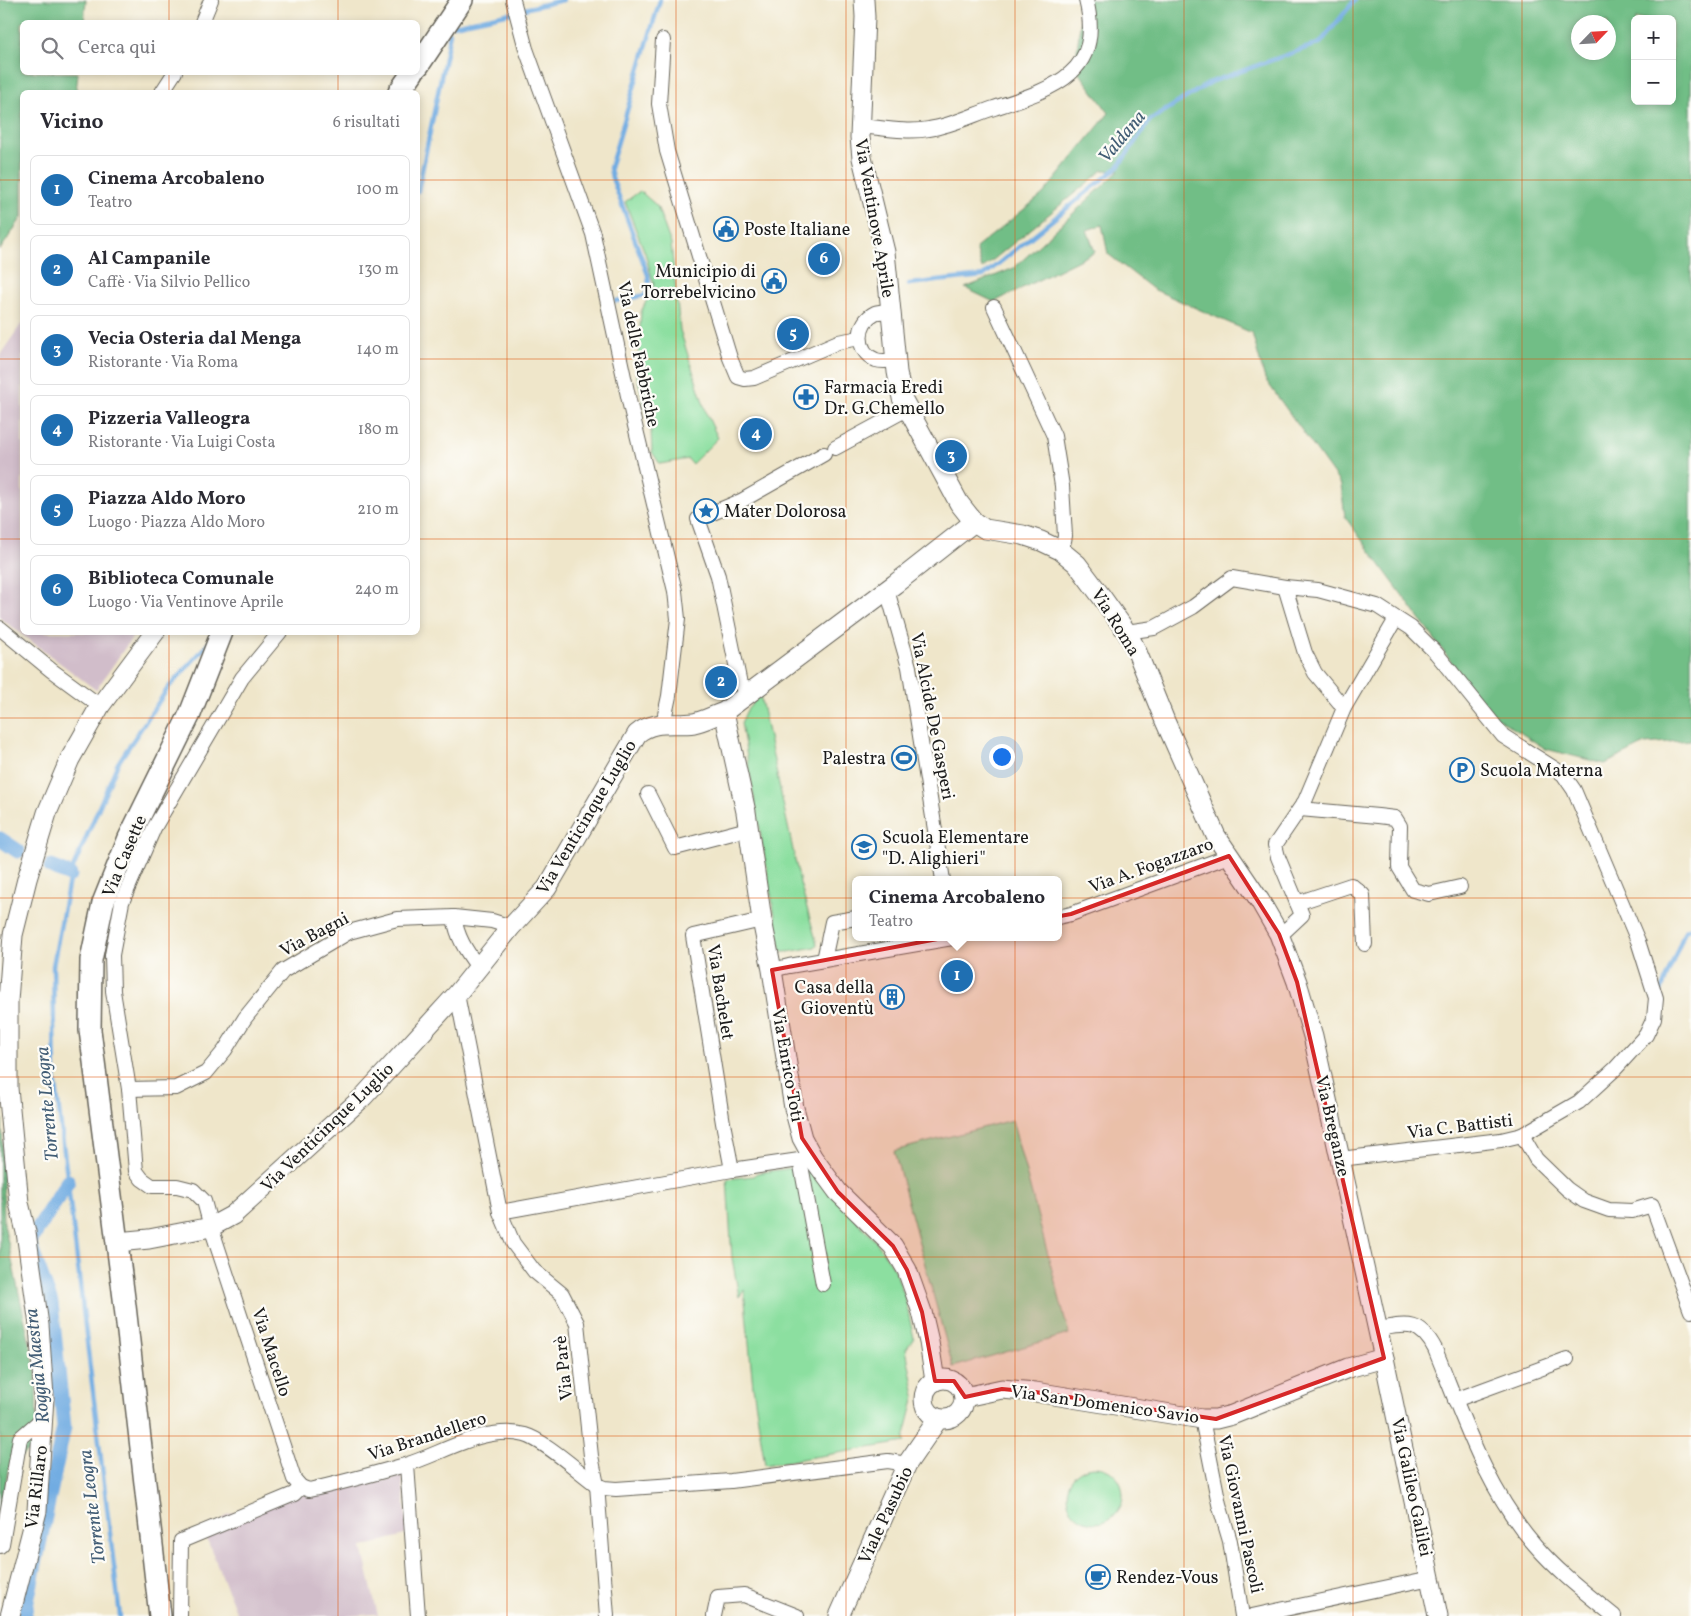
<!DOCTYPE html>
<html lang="it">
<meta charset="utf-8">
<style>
body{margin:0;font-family:Vollkorn,serif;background:#f2f2f3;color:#2b2b33}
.controls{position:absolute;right:15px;top:15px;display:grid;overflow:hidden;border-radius:8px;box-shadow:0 2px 8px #0003}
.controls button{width:45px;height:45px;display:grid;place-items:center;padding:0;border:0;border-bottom:1px solid #e1e1e2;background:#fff;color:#2b2b33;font:25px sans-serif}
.compass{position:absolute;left:1571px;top:15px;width:45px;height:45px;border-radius:50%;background:#fff;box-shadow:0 2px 8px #0003;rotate:65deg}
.you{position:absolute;left:1001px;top:756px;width:18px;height:18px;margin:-12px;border:4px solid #fff;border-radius:50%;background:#1a73e8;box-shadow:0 0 0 8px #1a73e833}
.badge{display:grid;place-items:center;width:32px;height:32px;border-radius:50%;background:#1f6fb2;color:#fff;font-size:16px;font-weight:700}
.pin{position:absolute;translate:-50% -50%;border:2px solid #fff;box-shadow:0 1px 5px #0006}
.popup{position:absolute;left:852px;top:876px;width:210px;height:65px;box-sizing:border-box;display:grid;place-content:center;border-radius:8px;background:#fff;filter:drop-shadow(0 1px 4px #0005);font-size:16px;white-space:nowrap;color:#7c7c81}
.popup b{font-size:19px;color:#2b2b33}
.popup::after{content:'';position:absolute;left:50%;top:100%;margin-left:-10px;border:10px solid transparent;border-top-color:#fff}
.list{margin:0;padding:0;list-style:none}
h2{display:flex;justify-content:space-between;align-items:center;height:65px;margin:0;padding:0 20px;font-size:21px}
h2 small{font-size:16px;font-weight:400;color:#7c7c81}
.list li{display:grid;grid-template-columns:32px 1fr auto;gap:15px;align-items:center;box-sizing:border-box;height:70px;margin:0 10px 10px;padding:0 10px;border:1px solid #e1e1e2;border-radius:8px}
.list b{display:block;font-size:19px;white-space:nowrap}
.list p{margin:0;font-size:16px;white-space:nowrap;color:#7c7c81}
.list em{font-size:16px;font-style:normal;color:#7c7c81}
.icon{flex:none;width:28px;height:28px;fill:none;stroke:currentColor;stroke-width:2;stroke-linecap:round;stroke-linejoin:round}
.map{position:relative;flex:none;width:1691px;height:1616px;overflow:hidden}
.search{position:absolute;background:#fff;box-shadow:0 2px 8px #0003;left:20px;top:20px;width:400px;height:55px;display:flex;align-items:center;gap:12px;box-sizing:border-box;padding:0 18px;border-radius:8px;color:#7c7c81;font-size:19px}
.panel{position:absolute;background:#fff;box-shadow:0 2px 8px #0003;left:20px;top:90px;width:400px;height:545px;border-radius:8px}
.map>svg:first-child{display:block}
.industrial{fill:#d1bdca}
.green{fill:#8cdfa0;stroke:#547e5e}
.forest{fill:#71be86;stroke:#466d51;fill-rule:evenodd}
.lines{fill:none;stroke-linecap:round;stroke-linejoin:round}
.stream{stroke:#71ace2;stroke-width:4.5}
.canal{stroke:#71ace2;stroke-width:15}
.street-casing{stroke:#666359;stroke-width:16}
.secondary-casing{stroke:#666359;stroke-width:21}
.primary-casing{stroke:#666359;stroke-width:24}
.street{stroke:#fff;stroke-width:14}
.secondary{stroke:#fff;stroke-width:19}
.primary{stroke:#fff;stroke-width:21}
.marked{fill:#d62828;fill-opacity:0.2;stroke:#d62828;stroke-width:4;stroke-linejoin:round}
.grid{fill:none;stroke:#de560d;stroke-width:1;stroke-opacity:0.55}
.labels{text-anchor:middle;stroke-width:4.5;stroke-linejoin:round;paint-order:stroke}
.street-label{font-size:18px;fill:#1c1c1c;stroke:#fdfcf7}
.poi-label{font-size:18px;fill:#1c1c1c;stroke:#fdfcf7;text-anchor:start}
.water-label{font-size:19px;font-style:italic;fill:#425d75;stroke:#fdfcf7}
</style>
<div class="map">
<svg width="1691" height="1616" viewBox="0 0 1691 1616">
<rect width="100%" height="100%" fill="#fdfcf7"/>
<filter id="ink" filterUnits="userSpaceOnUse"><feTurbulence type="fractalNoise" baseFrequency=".02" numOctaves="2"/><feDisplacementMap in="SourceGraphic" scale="10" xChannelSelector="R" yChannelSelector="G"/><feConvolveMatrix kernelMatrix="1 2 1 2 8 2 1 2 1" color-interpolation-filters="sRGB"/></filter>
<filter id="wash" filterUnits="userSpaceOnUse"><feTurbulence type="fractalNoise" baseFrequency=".0096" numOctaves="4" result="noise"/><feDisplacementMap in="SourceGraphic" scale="20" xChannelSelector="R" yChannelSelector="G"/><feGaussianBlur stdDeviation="1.12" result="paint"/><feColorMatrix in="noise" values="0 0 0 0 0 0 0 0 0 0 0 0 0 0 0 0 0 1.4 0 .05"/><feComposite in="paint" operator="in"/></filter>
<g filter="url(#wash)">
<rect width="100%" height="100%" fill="#efe6ca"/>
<!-- industrial -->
<g class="industrial">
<path d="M 22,323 L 22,632 L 135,633 L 96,690 L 0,618 L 0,355 Z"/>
<path d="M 402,1476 L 408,1534 L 362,1547 L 378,1616 L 374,1614 L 348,1616 L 238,1616 L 206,1537 L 227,1515 L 358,1479 L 370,1484 Z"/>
</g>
<!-- green -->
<g class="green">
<path d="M 640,191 L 657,206 L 671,244 L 680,330 L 707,415 L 718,438 L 692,464 L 688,459 L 660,464 L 652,452 L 651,430 L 637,377 L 641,312 L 654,285 L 645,253 L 625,202 Z"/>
<path d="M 760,695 L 800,883 L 817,944 L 815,947 L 788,952 L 781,950 L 741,723 L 747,710 Z"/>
<path d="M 1012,1120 L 1069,1334 L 953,1367 L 894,1151 Z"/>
<path d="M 799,1167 L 809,1171 L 820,1181 L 876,1242 L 886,1256 L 894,1268 L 904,1294 L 914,1338 L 906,1349 L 915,1396 L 904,1439 L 905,1442 L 765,1465 L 753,1387 L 744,1290 L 739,1297 L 732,1258 L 727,1179 L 753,1176 L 757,1173 Z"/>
<circle cx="1095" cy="1495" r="28"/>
</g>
<!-- forest -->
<g class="forest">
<path d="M 0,0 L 86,0 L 84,22 L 22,22 L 22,72 L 78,73 L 76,92 L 22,92 L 22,217 L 0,250 Z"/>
<path d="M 1083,0 L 1691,0 L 1691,740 L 1645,744 L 1605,764 L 1546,749 L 1488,712 L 1345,517 L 1341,485 L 1265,379 L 1252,333 L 1153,289 L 1108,254 L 1102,225 L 1087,230 L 1095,252 L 994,302 L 965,288 L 1014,268 L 1119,171 L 1103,170 L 982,269 L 976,248 L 1043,194 L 1109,113 L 1075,67 ZM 1635,19 L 1672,19 L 1672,101 L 1635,101 ZM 1578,22 L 1608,22 L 1608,52 L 1578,52 Z"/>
<path d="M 0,1095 L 2,1101 L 4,1224 L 36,1372 L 37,1443 L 8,1469 L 0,1520 Z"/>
</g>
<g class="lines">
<!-- stream -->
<g class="stream">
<path d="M 524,9 L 563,0"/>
<path d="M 454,25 L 511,13"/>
<path d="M 418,191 L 450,33"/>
<path d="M 909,284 L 983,276 L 1118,167 L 1150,120 L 1211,82 L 1320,43 L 1355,0"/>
<path d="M 646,295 L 649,285 L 648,275 L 612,178 L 610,168 L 660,0"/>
<path d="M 616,301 L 646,295 L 653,298"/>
<path d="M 1659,996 L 1685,931 L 1691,928"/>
<path d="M 120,1616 L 55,1077 L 53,966 L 70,875 L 118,763 L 168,688 L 209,643"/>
</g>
<!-- canal -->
<g class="canal">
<path d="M 0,839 L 18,851"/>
<path d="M 51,867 L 70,875"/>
<path d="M 24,1616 L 64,1427 L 51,1303 L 29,1243 L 68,1181"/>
</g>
</g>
</g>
<g filter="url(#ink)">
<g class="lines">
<defs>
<g id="street">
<path d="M 513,0 L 526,49 L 593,234 L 630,405 L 675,591 L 678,619 L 669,696 L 663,724"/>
<path d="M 202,22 L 211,0"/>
<path d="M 663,40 L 659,104 L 667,151 L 730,358 L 738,377 L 745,379 L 754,378 L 838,342 L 860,338"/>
<path d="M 162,92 L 175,72"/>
<path d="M 861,126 C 883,128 907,133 929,129 C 951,126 973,115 994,108 C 1052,89 1105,74 1086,0"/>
<path d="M 994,307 L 1054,436 L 1062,486 L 1065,536 L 1064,541 L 1060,550"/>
<path d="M 891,311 C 886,312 880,311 875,313 C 856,322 855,352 876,360 C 882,362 889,361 896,360"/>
<path d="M 835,448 L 907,409"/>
<path d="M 1285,587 L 1305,653 L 1315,673 L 1344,708"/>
<path d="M 887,590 L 909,667 L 943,880"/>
<path d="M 0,628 L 51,670 L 100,706"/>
<path d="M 280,632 L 242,678 L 154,828 L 122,902 L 112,955 L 113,991 L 129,1089 L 136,1171 L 142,1179 L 152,1186 L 177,1186 L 193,1190 L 204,1201 L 211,1227 L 294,1479 L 301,1487"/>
<path d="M 1128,634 L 1133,631 L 1154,628 L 1193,607 L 1232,578 L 1285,587 L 1318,590 L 1377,606 L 1411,628 L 1436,653 L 1503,736 L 1563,774 L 1574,790 L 1638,941 L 1656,998 L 1654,1018 L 1646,1035 L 1615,1069 L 1579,1102 L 1522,1135"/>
<path d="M 752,692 L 740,684 L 718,576 L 698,519 L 741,501 L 824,454"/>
<path d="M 648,794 L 675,848 L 748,829"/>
<path d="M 1300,809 L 1378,816 L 1395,818 L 1400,826 L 1399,867 L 1413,890 L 1429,894 L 1460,887"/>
<path d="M 1297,903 L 1351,885 L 1363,895 L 1365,944"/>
<path d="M 454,917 C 457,937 466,951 478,967"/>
<path d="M 1058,917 L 1071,914 L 1229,856"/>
<path d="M 1279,934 L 1286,930 L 1302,915 L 1278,857 L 1275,845 L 1305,801 L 1344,708 L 1396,619"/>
<path d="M 824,960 L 832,922 L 856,918"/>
<path d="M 772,970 L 789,966 L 958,937"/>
<path d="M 457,994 L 500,1212 L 732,1170 L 813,1158"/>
<path d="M 129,1089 L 176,1088 L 206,1073 L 225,1050 L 245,1018 L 283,971 L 349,932 L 397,919 L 454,917 L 492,921 L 511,927"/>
<path d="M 1340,1159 L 1501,1140 L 1522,1135 L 1536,1159 L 1567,1189 L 1584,1201 L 1609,1210 L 1632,1211 L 1652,1205 L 1691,1311"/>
<path d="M 800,1160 L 823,1284"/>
<path d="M 732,1170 L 723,1123 L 693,936 L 762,920"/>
<path d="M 500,1212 L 513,1243 L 534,1271 L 562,1294 L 577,1323 L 591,1456 L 597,1485 L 607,1616"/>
<path d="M 1378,1329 C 1407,1324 1420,1320 1435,1349 C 1463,1417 1486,1489 1535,1545 C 1558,1572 1587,1594 1614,1616"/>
<path d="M 1455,1400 L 1567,1359"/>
<path d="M 1202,1419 L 1219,1504 L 1230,1541 L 1242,1616"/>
<path d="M 407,1465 L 418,1616"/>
<path d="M 0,1546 L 2,1544 L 20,1438 L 43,1418"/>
<path d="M 180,1616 L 181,1541 L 294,1494 L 301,1487 L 309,1490 C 341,1483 373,1474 405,1465 C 442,1454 486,1424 525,1435 C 544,1440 580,1473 597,1485 L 604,1488 L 616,1489 L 731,1481 L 888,1461 L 907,1464"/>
<path d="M 714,1616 L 718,1597 L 744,1595 L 797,1616"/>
<path d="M 1252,1616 L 1431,1578"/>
</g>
<g id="secondary">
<path d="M 864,0 L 865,17 L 860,137 L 862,158 L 885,252 L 897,372 L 902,398 L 959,503 L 974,522 L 985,529 L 1023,535 L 1041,541 L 1060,550 L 1077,564 L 1101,596 L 1128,634 L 1137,652 L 1165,721 L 1216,836 L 1260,901 L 1279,934 L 1297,982 L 1313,1036 L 1384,1358 L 1438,1616"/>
<path d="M 724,712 L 746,812 L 762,920 L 772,970 L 794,1108 L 802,1138 L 813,1158 L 838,1192 L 893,1246 L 907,1270 L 922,1312 L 929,1342 L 935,1381"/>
<path d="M 117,1242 L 149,1239 L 211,1227 L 233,1215 L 363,1097 L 457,994 L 511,927 L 547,888 L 637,734 C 655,719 673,726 694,723 C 704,721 715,715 724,712 L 895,584 L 974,522"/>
<circle cx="944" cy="1399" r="20"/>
<path d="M 965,1397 L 1002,1389 L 1035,1392 L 1202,1419 L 1216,1419 L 1232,1415 L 1348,1368 L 1384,1358"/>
<path d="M 10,1616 L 37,1511 L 44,1397 L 39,1325 L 26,1232 L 19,1203 L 8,1088 L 8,1001 L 13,935 L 27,879 L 47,813 L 70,759 L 100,706 L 155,632"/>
<path d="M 839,1616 L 907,1464 L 938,1419"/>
</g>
<g id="primary">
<path d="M 418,66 L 462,0"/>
<path d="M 399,92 L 413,72"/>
<path d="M 160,1616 L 125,1306 L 90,1030 L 91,960 L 103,903 L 129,838 L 190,714 L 222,632"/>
</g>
</defs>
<!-- street casing -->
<use href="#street" class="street-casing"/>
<!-- secondary casing -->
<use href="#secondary" class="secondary-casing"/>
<!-- primary casing -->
<use href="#primary" class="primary-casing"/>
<!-- street -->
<use href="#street" class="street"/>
<!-- secondary -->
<use href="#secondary" class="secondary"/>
<!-- primary -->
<use href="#primary" class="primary"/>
</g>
</g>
<!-- marked area -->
<path class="marked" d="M 1229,856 L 1279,934 L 1297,982 L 1384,1358 L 1216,1419 L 1035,1392 L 1002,1389 L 965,1397 L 954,1381 L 935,1381 L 922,1312 L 907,1270 L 893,1246 L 838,1192 L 802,1138 L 772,970 L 1071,914 Z"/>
<!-- grid -->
<path class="grid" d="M 169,0 L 169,22M 338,0 L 338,22M 507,0 L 507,1616M 676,0 L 676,1616M 846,0 L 846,1616M 1015,0 L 1015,1616M 1184,0 L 1184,1616M 1353,0 L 1353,1616M 1522,0 L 1522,1616M 169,72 L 169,92M 338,72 L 338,92M 0,180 L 22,180M 418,180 L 1691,180M 0,359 L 22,359M 418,359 L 1691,359M 0,539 L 22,539M 418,539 L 1691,539M 169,632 L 169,1616M 338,632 L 338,1616M 0,718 L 1691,718M 0,898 L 1691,898M 0,1077 L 1691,1077M 0,1257 L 1691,1257M 0,1436 L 1691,1436"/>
<!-- icons -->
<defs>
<symbol id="civic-ring" viewBox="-11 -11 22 22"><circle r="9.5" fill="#fdfcf7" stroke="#1f6fb2" stroke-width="1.5"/><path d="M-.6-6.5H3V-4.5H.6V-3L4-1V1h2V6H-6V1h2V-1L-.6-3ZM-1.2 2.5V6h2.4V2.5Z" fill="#1f6fb2"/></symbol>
<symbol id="pharmacy-ring" viewBox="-11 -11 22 22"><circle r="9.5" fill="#fdfcf7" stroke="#1f6fb2" stroke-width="1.5"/><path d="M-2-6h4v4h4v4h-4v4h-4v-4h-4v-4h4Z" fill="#1f6fb2"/></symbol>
<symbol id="sight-ring" viewBox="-11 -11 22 22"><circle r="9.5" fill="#fdfcf7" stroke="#1f6fb2" stroke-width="1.5"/><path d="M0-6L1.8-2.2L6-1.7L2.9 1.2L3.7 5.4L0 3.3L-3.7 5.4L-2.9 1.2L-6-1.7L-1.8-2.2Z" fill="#1f6fb2"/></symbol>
<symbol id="stadium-ring" viewBox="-11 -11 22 22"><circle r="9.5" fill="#fdfcf7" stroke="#1f6fb2" stroke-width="1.5"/><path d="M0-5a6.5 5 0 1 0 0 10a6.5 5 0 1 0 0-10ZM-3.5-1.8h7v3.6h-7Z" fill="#1f6fb2"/></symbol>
<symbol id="parking-ring" viewBox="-11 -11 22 22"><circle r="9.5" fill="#fdfcf7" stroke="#1f6fb2" stroke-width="1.5"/><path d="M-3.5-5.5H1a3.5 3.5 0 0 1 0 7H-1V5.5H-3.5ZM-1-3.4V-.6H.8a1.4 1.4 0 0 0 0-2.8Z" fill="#1f6fb2"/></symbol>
<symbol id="school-ring" viewBox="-11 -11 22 22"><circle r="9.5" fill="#fdfcf7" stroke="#1f6fb2" stroke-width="1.5"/><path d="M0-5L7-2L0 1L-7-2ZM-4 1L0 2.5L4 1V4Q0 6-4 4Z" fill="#1f6fb2"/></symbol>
<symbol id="building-ring" viewBox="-11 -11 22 22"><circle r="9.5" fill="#fdfcf7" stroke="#1f6fb2" stroke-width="1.5"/><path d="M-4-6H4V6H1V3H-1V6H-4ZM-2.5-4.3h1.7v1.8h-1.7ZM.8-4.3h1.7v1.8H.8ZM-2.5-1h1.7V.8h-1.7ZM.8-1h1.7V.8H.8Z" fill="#1f6fb2"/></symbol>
<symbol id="cafe-ring" viewBox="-11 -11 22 22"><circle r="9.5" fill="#fdfcf7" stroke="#1f6fb2" stroke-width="1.5"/><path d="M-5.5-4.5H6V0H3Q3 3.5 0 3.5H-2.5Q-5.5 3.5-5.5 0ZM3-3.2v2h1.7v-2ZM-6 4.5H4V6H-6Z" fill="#1f6fb2"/></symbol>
</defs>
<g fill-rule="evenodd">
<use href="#civic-ring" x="712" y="215" width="28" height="28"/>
<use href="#civic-ring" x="760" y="267" width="28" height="28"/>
<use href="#pharmacy-ring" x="792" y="383" width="28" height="28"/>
<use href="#sight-ring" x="692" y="497" width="28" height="28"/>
<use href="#stadium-ring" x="890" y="744" width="28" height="28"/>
<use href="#parking-ring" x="1448" y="756" width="28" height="28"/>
<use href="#school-ring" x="850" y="833" width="28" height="28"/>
<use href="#building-ring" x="878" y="983" width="28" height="28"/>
<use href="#cafe-ring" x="1084" y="1563" width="28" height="28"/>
</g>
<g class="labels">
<!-- street labels -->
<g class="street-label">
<text transform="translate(875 218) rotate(80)" y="6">Via Ventinove Aprile</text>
<text transform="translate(639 354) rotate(78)" y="6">Via delle Fabbriche</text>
<text transform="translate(1116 622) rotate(58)" y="6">Via Roma</text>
<text transform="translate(933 716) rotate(79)" y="6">Via Alcide De Gasperi</text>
<text transform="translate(586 817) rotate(-59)" y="6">Via Venticinque Luglio</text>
<text transform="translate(124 856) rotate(-67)" y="6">Via Casette</text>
<text transform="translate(1151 865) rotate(-20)" y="6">Via A. Fogazzaro</text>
<text transform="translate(314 934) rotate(-28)" y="6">Via Bagni</text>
<text transform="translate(721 992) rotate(81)" y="6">Via Bachelet</text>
<text transform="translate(788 1065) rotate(80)" y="6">Via Enrico Toti</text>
<text transform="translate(1333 1126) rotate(77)" y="6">Via Breganze</text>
<text transform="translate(1460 1126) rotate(-7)" y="6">Via C. Battisti</text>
<text transform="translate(327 1127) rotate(-44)" y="6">Via Venticinque Luglio</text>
<text transform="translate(272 1352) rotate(72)" y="6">Via Macello</text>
<text transform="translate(563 1368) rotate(-96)" y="6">Via Parè</text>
<text transform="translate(1105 1404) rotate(8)" y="6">Via San Domenico Savio</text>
<text transform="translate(427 1436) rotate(-18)" y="6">Via Brandellero</text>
<text transform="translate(36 1487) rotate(-83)" y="6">Via Rillaro</text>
<text transform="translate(1412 1487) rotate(78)" y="6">Via Galileo Galilei</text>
<text transform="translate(1241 1514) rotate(78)" y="6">Via Giovanni Pascoli</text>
<text transform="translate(885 1515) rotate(-65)" y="6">Viale Pasubio</text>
</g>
<!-- poi labels -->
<g class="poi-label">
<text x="744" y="235">Poste Italiane</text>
<text x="756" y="277" text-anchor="end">Municipio di<tspan x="756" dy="21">Torrebelvicino</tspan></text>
<text x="824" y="393">Farmacia Eredi<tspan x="824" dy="21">Dr. G.Chemello</tspan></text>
<text x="724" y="517">Mater Dolorosa</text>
<text x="886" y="764" text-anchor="end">Palestra</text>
<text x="1480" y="776">Scuola Materna</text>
<text x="882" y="843">Scuola Elementare<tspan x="882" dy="21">"D. Alighieri"</tspan></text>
<text x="874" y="993" text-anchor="end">Casa della<tspan x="874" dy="21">Gioventù</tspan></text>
<text x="1116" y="1583">Rendez-Vous</text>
</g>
<!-- water labels -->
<g class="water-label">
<text transform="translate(1121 136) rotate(-50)" y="7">Valdana</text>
<text transform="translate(46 1104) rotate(-95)" y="7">Torrente Leogra</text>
<text transform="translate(36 1366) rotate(-96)" y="7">Roggia Maestra</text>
<text transform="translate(91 1507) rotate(-97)" y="7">Torrente Leogra</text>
</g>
</g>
</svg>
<div class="controls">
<button>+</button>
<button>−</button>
</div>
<svg class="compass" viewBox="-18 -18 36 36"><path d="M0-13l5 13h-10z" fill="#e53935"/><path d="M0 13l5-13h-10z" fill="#7c7c81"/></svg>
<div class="you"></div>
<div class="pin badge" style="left:957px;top:976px">1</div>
<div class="popup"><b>Cinema Arcobaleno</b>Teatro</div>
<div class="pin badge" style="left:721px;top:682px">2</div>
<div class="pin badge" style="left:951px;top:456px">3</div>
<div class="pin badge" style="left:756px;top:434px">4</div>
<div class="pin badge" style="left:793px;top:334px">5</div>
<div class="pin badge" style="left:824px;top:259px">6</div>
<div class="search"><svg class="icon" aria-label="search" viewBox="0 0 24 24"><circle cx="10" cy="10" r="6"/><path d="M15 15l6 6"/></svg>Cerca qui</div>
<section class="panel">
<h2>Vicino<small>6 risultati</small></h2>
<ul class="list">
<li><span class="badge">1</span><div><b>Cinema Arcobaleno</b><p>Teatro</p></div><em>100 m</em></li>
<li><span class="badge">2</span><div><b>Al Campanile</b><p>Caffè · Via Silvio Pellico</p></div><em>130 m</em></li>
<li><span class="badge">3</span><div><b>Vecia Osteria dal Menga</b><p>Ristorante · Via Roma</p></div><em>140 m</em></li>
<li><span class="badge">4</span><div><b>Pizzeria Valleogra</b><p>Ristorante · Via Luigi Costa</p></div><em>180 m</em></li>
<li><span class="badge">5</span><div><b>Piazza Aldo Moro</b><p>Luogo · Piazza Aldo Moro</p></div><em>210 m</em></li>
<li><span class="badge">6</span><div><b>Biblioteca Comunale</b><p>Luogo · Via Ventinove Aprile</p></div><em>240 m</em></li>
</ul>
</section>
</div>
